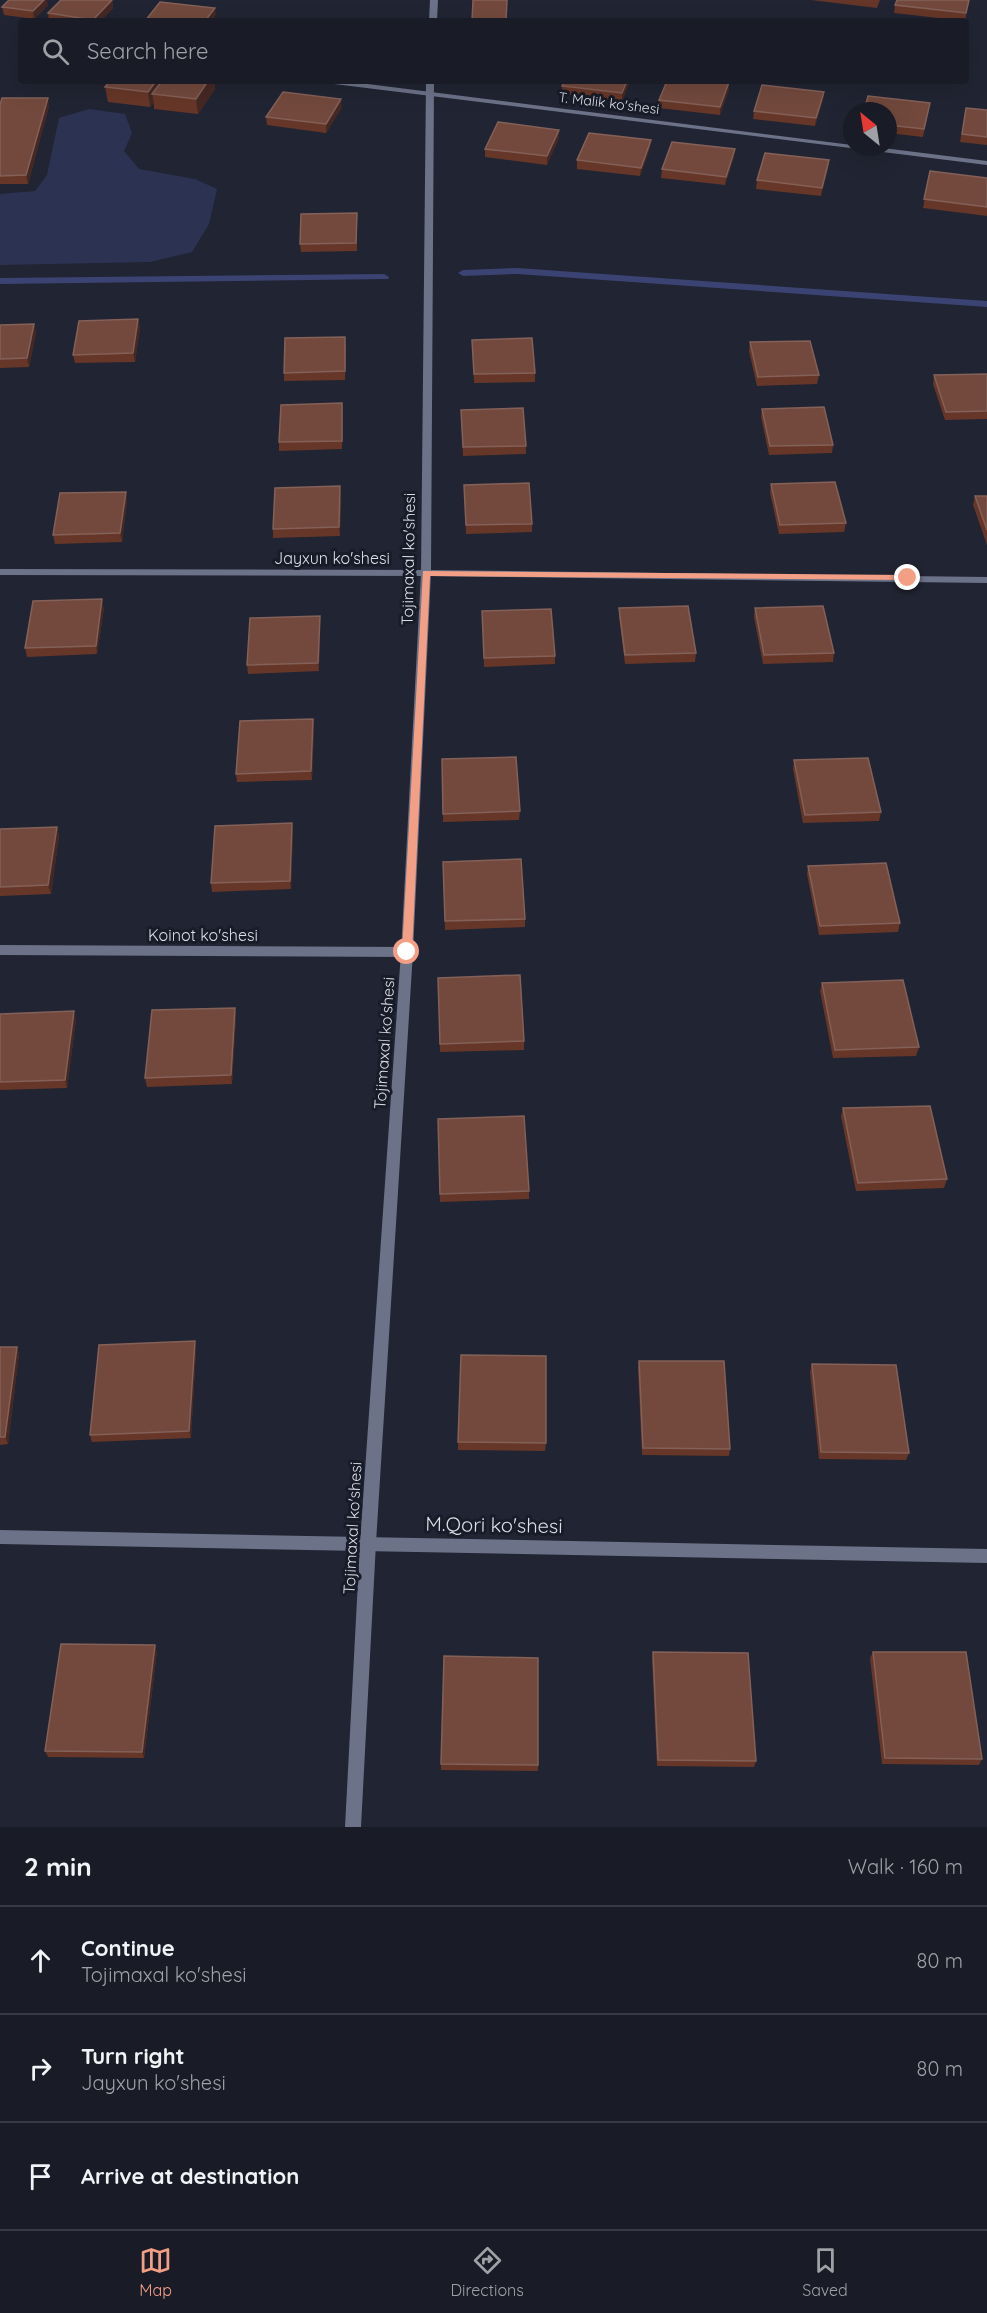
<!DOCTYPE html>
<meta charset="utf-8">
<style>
body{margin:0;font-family:Quicksand,sans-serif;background:#262832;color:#f1f3f6}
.compass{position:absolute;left:843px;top:102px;width:54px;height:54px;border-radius:50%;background:#191b26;box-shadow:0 6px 24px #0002;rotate:330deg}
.stop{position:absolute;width:18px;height:18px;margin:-14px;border:4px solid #f39f85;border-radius:50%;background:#fff}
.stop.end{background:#f39f85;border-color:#fff;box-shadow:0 2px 6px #0008}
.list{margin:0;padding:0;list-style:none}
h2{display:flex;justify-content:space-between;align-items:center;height:78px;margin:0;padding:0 24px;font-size:26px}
h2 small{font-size:20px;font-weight:400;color:#9fa1a7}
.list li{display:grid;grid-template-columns:39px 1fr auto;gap:18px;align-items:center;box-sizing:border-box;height:108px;padding:0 24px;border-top:2px solid #373943}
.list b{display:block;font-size:22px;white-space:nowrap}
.list p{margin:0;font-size:20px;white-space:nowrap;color:#9fa1a7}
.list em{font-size:20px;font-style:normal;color:#9fa1a7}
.icon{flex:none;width:33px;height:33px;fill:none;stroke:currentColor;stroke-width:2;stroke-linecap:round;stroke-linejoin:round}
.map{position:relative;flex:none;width:987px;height:1827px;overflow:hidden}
.search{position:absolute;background:#191b26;box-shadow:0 6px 24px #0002;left:18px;right:18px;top:18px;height:66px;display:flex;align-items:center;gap:15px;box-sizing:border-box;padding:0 21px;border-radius:6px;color:#9fa1a7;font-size:22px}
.sheet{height:402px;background:#191b26}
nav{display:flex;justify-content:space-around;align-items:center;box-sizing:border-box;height:84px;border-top:2px solid #373943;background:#191b26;font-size:16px;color:#9fa1a7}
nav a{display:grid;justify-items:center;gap:3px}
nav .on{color:#f39f85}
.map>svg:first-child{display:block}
.green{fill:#2c3352}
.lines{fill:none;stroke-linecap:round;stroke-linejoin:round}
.stream{fill:#3a4372;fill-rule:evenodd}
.minor{fill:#6c7288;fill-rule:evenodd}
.tertiary{fill:#6c7288;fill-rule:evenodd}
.wall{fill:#663728}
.shaded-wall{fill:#452824}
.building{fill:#73493d;stroke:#836058;stroke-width:1.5}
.route{fill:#f39f85}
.labels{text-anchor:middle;stroke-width:6;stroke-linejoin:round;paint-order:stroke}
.far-street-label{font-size:14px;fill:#dddfe8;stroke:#181b28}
.street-label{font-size:16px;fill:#dddfe8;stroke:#181b28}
.near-street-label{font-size:20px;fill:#dddfe8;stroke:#181b28}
</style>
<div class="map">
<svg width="987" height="1827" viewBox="0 0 987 1827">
<rect width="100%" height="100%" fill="#212432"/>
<!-- green -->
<path class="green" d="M 89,109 L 125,114 L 132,133 L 124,151 L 139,169 L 195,179 L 217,189 L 209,224 L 192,252 L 150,262 L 0,265 L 0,194 L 35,191 L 47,175 L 59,118 Z"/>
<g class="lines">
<!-- stream -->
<g class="stream">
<path d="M 517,268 L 987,301 L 987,307 L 517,274 L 463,276 L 458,273 L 463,270 Z"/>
<path d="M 384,274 L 389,277 L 388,279 L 0,284 L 0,278 Z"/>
</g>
<!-- minor -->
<g class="minor">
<path d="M 322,81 L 344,81 L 852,145 L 852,147 L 875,147 L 987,161 L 987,165 L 326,83 Z"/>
<path d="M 0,569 L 426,570 L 987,577 L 987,583 L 426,576 L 0,575 Z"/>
<path d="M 0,945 L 407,947 L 411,949 L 413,952 L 411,955 L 407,957 L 0,955 Z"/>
<path d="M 0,1530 L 987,1549 L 987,1563 L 0,1544 Z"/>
</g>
<!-- tertiary -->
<g class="tertiary">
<path d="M 430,0 L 438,0 L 437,21 L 429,21 Z"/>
<path d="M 426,81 L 434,81 L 431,573 L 413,952 L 376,1543 L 361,1827 L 345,1827 L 360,1543 L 401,952 L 421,573 Z"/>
</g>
</g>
<!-- wall -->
<g class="wall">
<path d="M 112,0 L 113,8 L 101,21 L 49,21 L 48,13 Z"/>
<path d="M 811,0 L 880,0 L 877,8 Z"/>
<path d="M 969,0 L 965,21 L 894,13 L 895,5 Z"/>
<path d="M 48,5 L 34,19 L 4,15 L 2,7 Z"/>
<path d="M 110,81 L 214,81 L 215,89 L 198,114 L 154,109 L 154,103 L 150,107 L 108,102 L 105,87 Z"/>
<path d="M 464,81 L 530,81 L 530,84 L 464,83 Z"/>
<path d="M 630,81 L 622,101 L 562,94 L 562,86 Z"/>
<path d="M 729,82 L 729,90 L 720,115 L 659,108 L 659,100 Z"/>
<path d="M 824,92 L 823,100 L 815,126 L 753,119 L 754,111 Z"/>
<path d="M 930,103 L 923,137 L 888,133 L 888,111 Z"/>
<path d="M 0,105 L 49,106 L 28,184 L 0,184 Z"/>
<path d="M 342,107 L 326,133 L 267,125 L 266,117 Z"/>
<path d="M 966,108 L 987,110 L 987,145 L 960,142 Z"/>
<path d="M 559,138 L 547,165 L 485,157 L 485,149 Z"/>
<path d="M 651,140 L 650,148 L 640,176 L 577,169 L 577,160 Z"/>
<path d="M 734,157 L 725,185 L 661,178 L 662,169 Z"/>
<path d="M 829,160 L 828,168 L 821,196 L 756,189 L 757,180 Z"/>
<path d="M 930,171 L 987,178 L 987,216 L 923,208 Z"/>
<path d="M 357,213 L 357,251 L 301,252 L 300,244 Z"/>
<path d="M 138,319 L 140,328 L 135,362 L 75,363 L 73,355 Z"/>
<path d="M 34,324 L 36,333 L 29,367 L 0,368 L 0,325 Z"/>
<path d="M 472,340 L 535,373 L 535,382 L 474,383 Z"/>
<path d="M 750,342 L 819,375 L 817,384 L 757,386 L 749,351 Z"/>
<path d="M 346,345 L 345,380 L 284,381 L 284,373 Z"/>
<path d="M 987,374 L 987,419 L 945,420 L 933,384 L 934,375 Z"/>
<path d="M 762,409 L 833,445 L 832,453 L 769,455 L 761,417 Z"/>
<path d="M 461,410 L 526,446 L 526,454 L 463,456 Z"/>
<path d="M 343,412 L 342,449 L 279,451 L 279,442 Z"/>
<path d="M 771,484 L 846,523 L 844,532 L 779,534 L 770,493 Z"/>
<path d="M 464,485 L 532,524 L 532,532 L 466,534 Z"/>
<path d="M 341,495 L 340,536 L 273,538 L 273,529 Z"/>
<path d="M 975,496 L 987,496 L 987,545 L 973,505 Z"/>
<path d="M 127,501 L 122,542 L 55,544 L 53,535 Z"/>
<path d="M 104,608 L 97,654 L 27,657 L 25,648 Z"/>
<path d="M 619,608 L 696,653 L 695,662 L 625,664 L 619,617 Z"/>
<path d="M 755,608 L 834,653 L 833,662 L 763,664 L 754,617 Z"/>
<path d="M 482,611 L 555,656 L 555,664 L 484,667 Z"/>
<path d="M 320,624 L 319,671 L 248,674 L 247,665 Z"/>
<path d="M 313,719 L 314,727 L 312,780 L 237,782 L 236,774 Z"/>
<path d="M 442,759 L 520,811 L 519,820 L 443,822 Z"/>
<path d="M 794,760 L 881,812 L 879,821 L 803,823 L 793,769 Z"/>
<path d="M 57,827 L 59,836 L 51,894 L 0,896 L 0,829 Z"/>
<path d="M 293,832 L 291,889 L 212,892 L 211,883 Z"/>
<path d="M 443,862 L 525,919 L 525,927 L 445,930 Z"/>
<path d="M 808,866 L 900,923 L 898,932 L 819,935 L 807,874 Z"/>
<path d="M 438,978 L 524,1041 L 524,1050 L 440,1052 Z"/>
<path d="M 822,983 L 919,1047 L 916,1056 L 833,1058 L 820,991 Z"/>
<path d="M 0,1014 L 76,1020 L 67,1088 L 0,1090 Z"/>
<path d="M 236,1016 L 232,1084 L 147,1087 L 145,1078 Z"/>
<path d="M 843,1108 L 947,1179 L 944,1188 L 856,1191 L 841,1116 Z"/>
<path d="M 438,1119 L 529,1191 L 529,1199 L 440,1202 Z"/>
<path d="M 0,1347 L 17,1347 L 19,1354 L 8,1444 L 0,1445 Z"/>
<path d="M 196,1349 L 191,1438 L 92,1442 L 90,1435 Z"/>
<path d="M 639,1361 L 730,1449 L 729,1456 L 642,1455 L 638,1368 Z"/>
<path d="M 812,1364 L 909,1453 L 906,1460 L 819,1459 L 810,1372 Z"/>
<path d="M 458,1442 L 546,1443 L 545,1451 L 458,1450 Z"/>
<path d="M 157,1651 L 144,1758 L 48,1757 L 45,1751 Z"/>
<path d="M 653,1652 L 756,1761 L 754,1767 L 657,1766 L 652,1659 Z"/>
<path d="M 873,1652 L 982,1759 L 979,1765 L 882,1764 L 870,1658 Z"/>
<path d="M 441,1764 L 538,1765 L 538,1771 L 441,1770 Z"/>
</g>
<!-- shaded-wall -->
<g class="shaded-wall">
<path d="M 44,0 L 47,0 L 48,5 L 34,19 L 33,11 Z"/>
<path d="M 112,0 L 113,8 L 101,21 L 94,21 L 93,20 Z"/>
<path d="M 215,8 L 216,15 L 212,21 L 205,21 Z"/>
<path d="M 156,81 L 168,81 L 152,94 L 154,103 L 150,107 L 148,92 Z"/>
<path d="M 208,81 L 214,81 L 215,89 L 198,114 L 196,99 Z"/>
<path d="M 627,81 L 630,81 L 622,101 L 622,93 Z"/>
<path d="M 729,82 L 729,90 L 720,115 L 720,107 Z"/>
<path d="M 824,92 L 823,100 L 815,126 L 816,118 Z"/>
<path d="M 48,98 L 49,106 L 28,184 L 26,175 Z"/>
<path d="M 341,99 L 342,107 L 326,133 L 326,124 Z"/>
<path d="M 559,130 L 559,138 L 547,165 L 547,156 Z"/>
<path d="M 651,140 L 650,148 L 640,176 L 641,168 Z"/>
<path d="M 735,149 L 734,157 L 725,185 L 726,177 Z"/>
<path d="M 829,160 L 828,168 L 821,196 L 822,188 Z"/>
<path d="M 138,319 L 140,328 L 135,362 L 133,353 Z"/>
<path d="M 34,324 L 36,333 L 29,367 L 27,358 Z"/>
<path d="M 342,403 L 343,412 L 342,449 Z"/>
<path d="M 340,486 L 341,495 L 340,536 L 339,527 Z"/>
<path d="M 126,492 L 127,501 L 122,542 L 120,533 Z"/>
<path d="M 102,599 L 104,608 L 97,654 L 96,646 Z"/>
<path d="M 320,616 L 320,624 L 319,671 L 318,663 Z"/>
<path d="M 313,719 L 314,727 L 312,780 L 311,771 Z"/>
<path d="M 292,823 L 293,832 L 291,889 L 290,881 Z"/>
<path d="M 57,827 L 59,836 L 51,894 L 48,885 Z"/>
<path d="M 235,1008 L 236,1016 L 232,1084 L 231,1075 Z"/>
<path d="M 74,1011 L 76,1020 L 67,1088 L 65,1080 Z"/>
<path d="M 195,1341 L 196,1349 L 191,1438 L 189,1431 Z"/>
<path d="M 17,1347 L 19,1354 L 8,1444 L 5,1437 Z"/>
<path d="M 155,1645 L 157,1651 L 144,1758 L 142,1752 Z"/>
</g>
<!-- building -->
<g class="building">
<path d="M 9,0 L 44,0 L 33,11 L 2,7 Z"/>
<path d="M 61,0 L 112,0 L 93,20 L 48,13 Z"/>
<path d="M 473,0 L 507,0 L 506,21 L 472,21 Z"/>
<path d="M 897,0 L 969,0 L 966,13 L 895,5 Z"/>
<path d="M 160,2 L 215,8 L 205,21 L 145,21 Z"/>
<path d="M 110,81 L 156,81 L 148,92 L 105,87 Z"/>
<path d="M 162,81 L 208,81 L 196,99 L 152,94 Z"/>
<path d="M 565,81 L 627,81 L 622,93 L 562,86 Z"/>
<path d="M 667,81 L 723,81 L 729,82 L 720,107 L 659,100 Z"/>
<path d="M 762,85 L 824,92 L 816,118 L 754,111 Z"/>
<path d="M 283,92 L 341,99 L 326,124 L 266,117 Z"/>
<path d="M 868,96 L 930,103 L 924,129 L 888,125 L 888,111 L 864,111 Z"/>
<path d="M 2,98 L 48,98 L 26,175 L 0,176 L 0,105 Z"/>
<path d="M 966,108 L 987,110 L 987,137 L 962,134 Z"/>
<path d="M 498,122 L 559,130 L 547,156 L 485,149 Z"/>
<path d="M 589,133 L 651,140 L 641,168 L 577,160 Z"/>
<path d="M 672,142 L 735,149 L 726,177 L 662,169 Z"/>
<path d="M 765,153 L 829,160 L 822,188 L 757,180 Z"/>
<path d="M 930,171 L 987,178 L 987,207 L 924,199 Z"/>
<path d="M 357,213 L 356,243 L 300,244 L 301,214 Z"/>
<path d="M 138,319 L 133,353 L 73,355 L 79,321 Z"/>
<path d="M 34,324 L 27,358 L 0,359 L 0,325 Z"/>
<path d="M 345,337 L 345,371 L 284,373 L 285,338 Z"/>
<path d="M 532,338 L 535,373 L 474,374 L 472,340 Z"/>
<path d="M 810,341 L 819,375 L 758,377 L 750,342 Z"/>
<path d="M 987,374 L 987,411 L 946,412 L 934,375 Z"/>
<path d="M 342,403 L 342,441 L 279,442 L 281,405 Z"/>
<path d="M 824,407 L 833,445 L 770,446 L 762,409 Z"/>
<path d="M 523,408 L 526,446 L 463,447 L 461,410 Z"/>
<path d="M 835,482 L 846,523 L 780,525 L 771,484 Z"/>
<path d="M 529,483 L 532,524 L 466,525 L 464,485 Z"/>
<path d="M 340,486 L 339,527 L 273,529 L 275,488 Z"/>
<path d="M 126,492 L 120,533 L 53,535 L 60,493 Z"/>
<path d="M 975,496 L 987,496 L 987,530 Z"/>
<path d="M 102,599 L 96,646 L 25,648 L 33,601 Z"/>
<path d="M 688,606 L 696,653 L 625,655 L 619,608 Z"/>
<path d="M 823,606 L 834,653 L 764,655 L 755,608 Z"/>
<path d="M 551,609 L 555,656 L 484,658 L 482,611 Z"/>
<path d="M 320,616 L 318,663 L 247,665 L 250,618 Z"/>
<path d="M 313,719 L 311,771 L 236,774 L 240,721 Z"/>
<path d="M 516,757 L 520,811 L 443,814 L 442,759 Z"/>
<path d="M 868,758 L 881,812 L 805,815 L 794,760 Z"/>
<path d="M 292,823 L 290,881 L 211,883 L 215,826 Z"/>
<path d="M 57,827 L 48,885 L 0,887 L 0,829 Z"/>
<path d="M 521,859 L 525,919 L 445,921 L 443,862 Z"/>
<path d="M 886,863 L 900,923 L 820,926 L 808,866 Z"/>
<path d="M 520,975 L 524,1041 L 440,1044 L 438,978 Z"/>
<path d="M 903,980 L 919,1047 L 835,1050 L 822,983 Z"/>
<path d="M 235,1008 L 231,1075 L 145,1078 L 152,1010 Z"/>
<path d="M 74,1011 L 65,1080 L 0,1082 L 0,1014 Z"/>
<path d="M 930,1106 L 947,1179 L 858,1183 L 843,1108 Z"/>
<path d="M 524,1116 L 529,1191 L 440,1194 L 438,1119 Z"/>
<path d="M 195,1341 L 189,1431 L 90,1435 L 99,1345 Z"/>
<path d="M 0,1347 L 17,1347 L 5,1437 L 0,1437 Z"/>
<path d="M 461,1355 L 546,1356 L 546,1443 L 458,1442 Z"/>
<path d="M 639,1361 L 724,1361 L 730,1449 L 643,1448 Z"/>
<path d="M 812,1364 L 896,1365 L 909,1453 L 821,1452 Z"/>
<path d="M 61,1644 L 155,1645 L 142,1752 L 45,1751 Z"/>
<path d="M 653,1652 L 748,1653 L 756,1761 L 658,1760 Z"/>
<path d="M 873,1652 L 966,1652 L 982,1759 L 885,1758 Z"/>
<path d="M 444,1656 L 538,1658 L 538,1765 L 441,1764 Z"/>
</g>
<!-- route -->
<path class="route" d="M 423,571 L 908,575 L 912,578 L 908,580 L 430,576 L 412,952 L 407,956 L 402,952 Z"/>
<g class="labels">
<!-- far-street labels -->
<g class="far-street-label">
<text transform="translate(609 103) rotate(7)" y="5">T. Malik ko'shesi</text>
</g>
<!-- street labels -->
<g class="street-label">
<text x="332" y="564">Jayxun ko'shesi</text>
<text transform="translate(408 559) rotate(-89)" y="6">Tojimaxal ko'shesi</text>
<text x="203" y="941">Koinot ko'shesi</text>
<text transform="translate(384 1043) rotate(-86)" y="6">Tojimaxal ko'shesi</text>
<text transform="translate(352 1528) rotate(-87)" y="6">Tojimaxal ko'shesi</text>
</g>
<!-- near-street labels -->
<g class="near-street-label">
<text transform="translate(494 1525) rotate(1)" y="7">M.Qori ko'shesi</text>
</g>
</g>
</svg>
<svg class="compass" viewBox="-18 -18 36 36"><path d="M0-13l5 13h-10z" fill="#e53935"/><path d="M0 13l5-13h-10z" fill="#9fa1a7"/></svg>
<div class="stop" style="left:407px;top:952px"></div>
<div class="stop end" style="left:908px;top:578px"></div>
<div class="search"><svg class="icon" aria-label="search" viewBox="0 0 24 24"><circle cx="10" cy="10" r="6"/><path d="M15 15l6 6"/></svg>Search here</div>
</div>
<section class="sheet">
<h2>2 min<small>Walk · 160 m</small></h2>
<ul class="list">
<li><svg class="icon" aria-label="ahead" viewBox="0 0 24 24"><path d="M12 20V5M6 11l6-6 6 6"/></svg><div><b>Continue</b><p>Tojimaxal ko'shesi</p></div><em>80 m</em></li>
<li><svg class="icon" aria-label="right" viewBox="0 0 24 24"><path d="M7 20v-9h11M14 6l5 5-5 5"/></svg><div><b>Turn right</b><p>Jayxun ko'shesi</p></div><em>80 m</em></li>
<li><svg class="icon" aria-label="arrive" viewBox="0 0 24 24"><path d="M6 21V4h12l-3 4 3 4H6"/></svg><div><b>Arrive at destination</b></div></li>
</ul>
</section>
<nav>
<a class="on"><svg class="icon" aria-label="map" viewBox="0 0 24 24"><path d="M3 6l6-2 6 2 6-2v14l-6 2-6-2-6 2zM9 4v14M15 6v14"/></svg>Map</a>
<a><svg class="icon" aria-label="directions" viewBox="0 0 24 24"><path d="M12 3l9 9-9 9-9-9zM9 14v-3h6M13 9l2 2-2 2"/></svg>Directions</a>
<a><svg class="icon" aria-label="saved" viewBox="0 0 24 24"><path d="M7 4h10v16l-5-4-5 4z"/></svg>Saved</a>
</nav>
